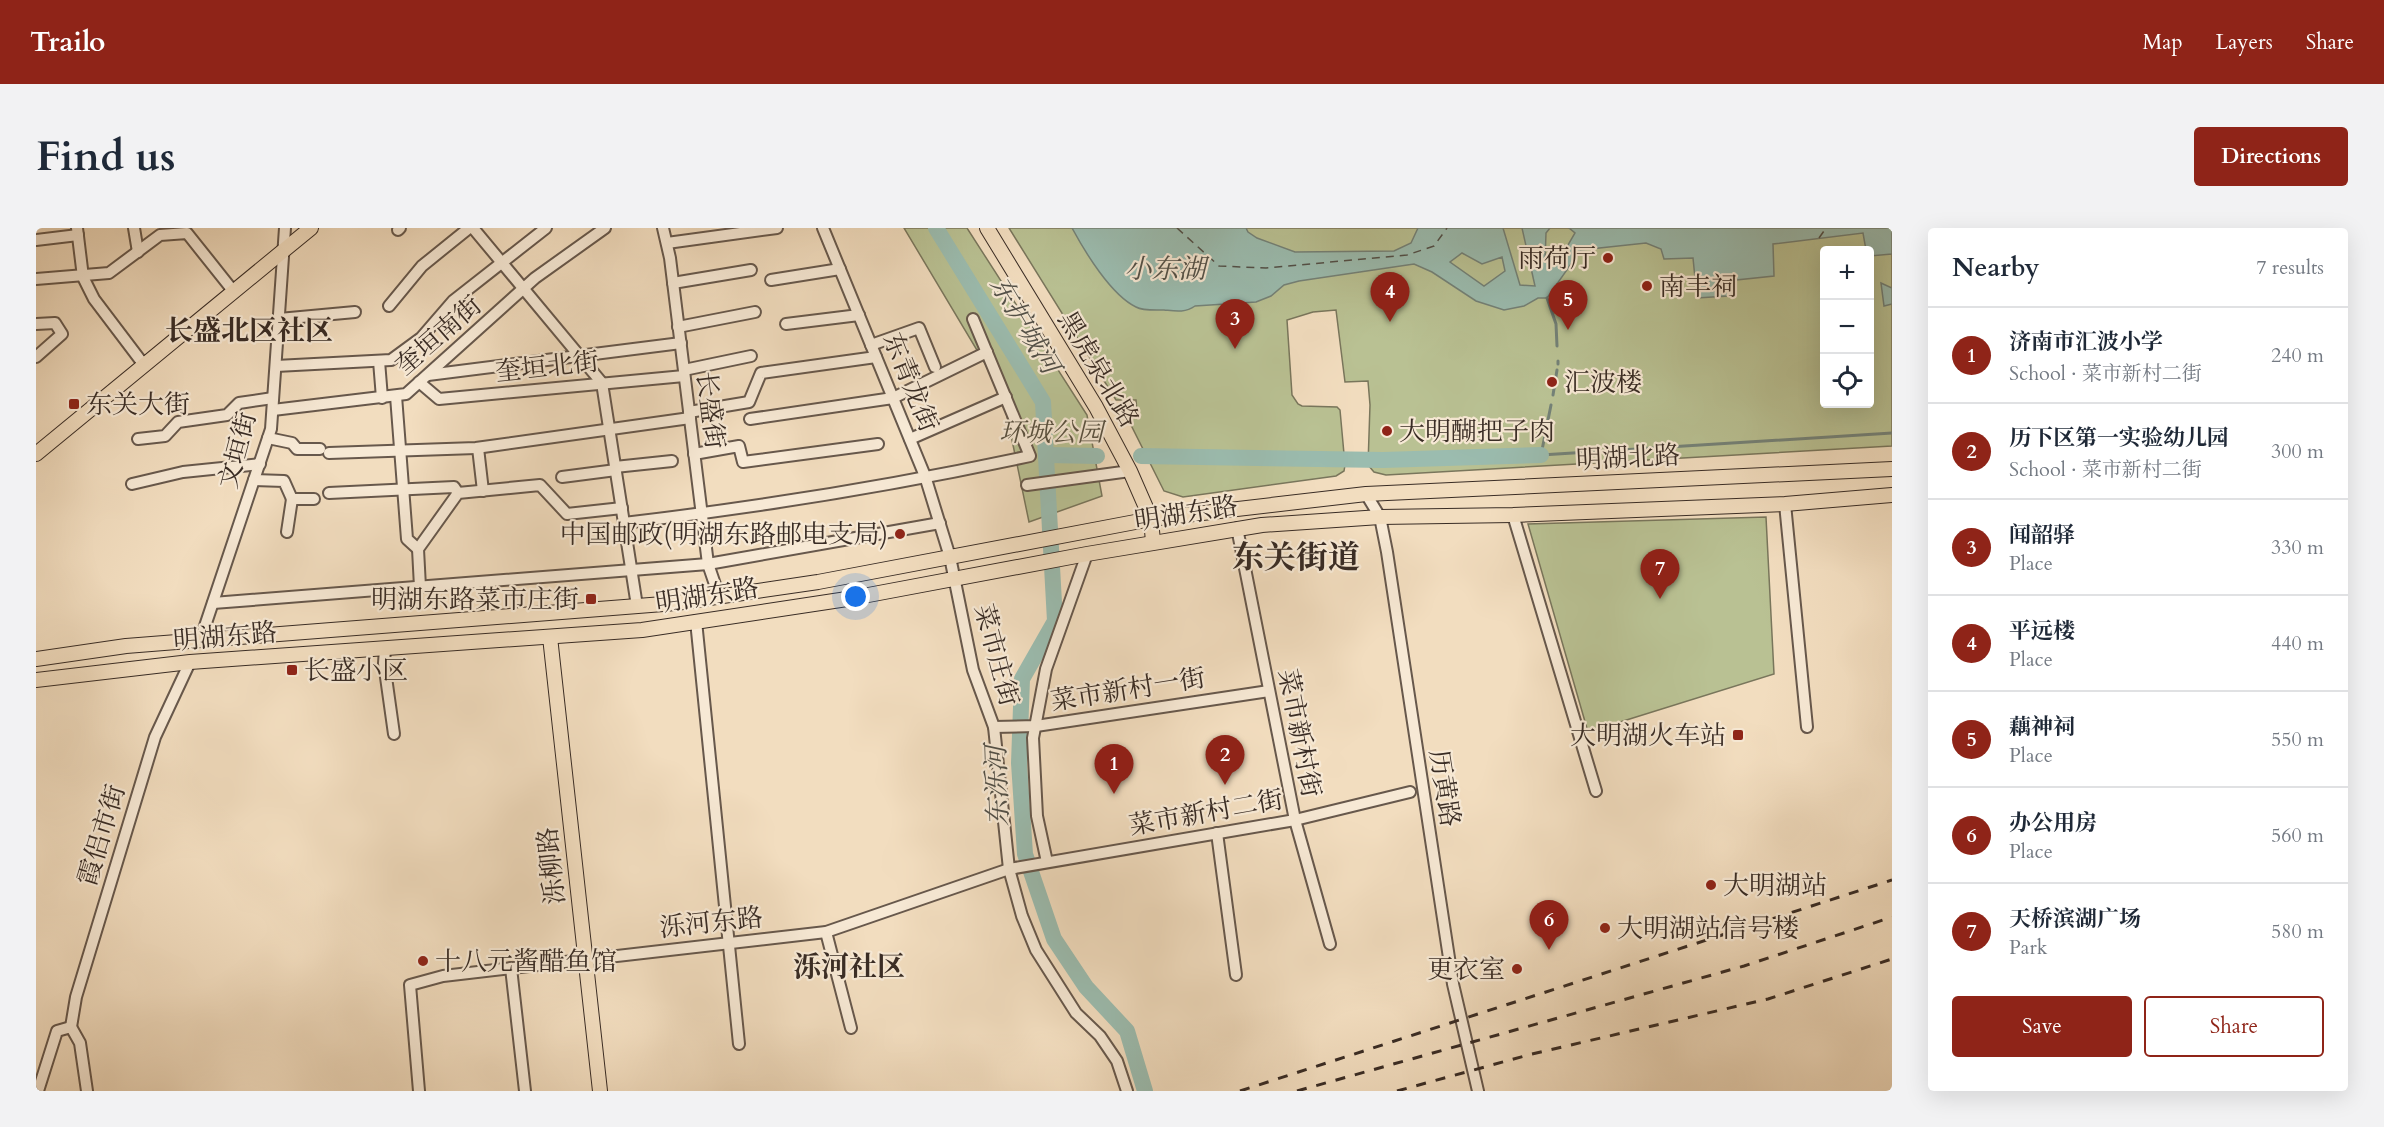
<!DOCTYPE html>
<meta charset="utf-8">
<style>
body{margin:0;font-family:Cardo,"Noto Serif SC",serif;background:#f2f2f3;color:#1f2937}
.controls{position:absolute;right:18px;top:18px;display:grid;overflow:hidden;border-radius:6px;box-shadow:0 6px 24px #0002}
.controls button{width:54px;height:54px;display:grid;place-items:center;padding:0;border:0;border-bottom:2px solid #e0e1e3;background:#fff;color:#1f2937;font:30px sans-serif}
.you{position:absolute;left:820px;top:369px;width:21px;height:21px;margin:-15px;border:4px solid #fff;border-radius:50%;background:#1a73e8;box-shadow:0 0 0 9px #1a73e833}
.badge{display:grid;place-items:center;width:39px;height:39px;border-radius:50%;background:#8f2418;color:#fff;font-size:20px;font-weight:700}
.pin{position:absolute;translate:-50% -50px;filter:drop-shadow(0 2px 3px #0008)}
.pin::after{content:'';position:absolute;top:32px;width:21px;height:18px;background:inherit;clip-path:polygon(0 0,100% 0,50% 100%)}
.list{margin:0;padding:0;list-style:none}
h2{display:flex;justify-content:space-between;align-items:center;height:78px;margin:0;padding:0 24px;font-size:26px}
h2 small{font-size:20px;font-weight:400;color:#747a83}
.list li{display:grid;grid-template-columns:39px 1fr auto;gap:18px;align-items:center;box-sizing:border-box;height:96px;padding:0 24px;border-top:2px solid #e0e1e3}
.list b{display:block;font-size:22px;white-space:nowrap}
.list p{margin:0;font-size:20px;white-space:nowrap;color:#747a83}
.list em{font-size:20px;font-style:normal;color:#747a83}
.actions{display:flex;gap:12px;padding:18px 24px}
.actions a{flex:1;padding:14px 0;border:2px solid #8f2418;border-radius:6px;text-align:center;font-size:21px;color:#8f2418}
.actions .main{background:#8f2418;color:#fff}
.icon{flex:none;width:33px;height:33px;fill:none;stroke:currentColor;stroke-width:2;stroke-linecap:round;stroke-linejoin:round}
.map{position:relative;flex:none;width:1856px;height:863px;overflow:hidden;border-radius:6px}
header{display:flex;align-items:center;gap:36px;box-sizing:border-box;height:84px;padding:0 30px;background:#8f2418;color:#fff}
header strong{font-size:28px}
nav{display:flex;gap:33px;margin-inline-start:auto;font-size:21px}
.intro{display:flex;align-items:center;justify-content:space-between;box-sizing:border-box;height:144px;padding:0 36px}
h1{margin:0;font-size:42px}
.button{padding:15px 27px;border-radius:6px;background:#8f2418;color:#fff;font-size:21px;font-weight:700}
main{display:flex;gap:36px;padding:0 36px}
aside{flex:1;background:#fff;border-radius:6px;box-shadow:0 6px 24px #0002}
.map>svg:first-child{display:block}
.green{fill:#b9c193;stroke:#79765c;stroke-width:1.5;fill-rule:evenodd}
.water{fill:#9bbcaf;stroke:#748278;stroke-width:1.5;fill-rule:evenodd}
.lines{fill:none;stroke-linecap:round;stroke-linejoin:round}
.stream{stroke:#748278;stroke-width:3}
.river{stroke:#9bbcaf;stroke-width:16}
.ferry{stroke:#525048;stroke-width:1.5;stroke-dasharray:8 6;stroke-linecap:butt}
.minor-casing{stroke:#67584c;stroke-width:14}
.major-casing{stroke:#392c25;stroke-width:16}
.minor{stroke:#f7e9d5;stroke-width:10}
.major{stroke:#f2ddbf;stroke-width:14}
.rail{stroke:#392c25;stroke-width:3;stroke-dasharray:10 10;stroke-linecap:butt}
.poi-dot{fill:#8f2418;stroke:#f7e9d5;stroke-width:2}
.labels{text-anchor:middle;stroke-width:4.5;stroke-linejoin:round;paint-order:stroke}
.poi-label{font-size:26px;fill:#392c25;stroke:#f7e9d5;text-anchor:start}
.street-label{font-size:26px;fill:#392c25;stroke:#f7e9d5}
.park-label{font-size:26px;font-style:italic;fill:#595140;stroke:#f7e9d5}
.water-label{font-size:27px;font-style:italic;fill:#525048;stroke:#f7e9d5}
.quarter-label{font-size:28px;font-weight:bold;fill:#392c25;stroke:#f7e9d5}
.district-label{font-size:32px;font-weight:bold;fill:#392c25;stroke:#f7e9d5}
</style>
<header>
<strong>Trailo</strong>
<nav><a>Map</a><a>Layers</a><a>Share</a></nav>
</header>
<div class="intro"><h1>Find us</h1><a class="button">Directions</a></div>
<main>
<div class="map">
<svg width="1856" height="863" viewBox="0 0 1856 863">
<rect width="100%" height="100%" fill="#f2ddbf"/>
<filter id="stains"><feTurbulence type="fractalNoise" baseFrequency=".00333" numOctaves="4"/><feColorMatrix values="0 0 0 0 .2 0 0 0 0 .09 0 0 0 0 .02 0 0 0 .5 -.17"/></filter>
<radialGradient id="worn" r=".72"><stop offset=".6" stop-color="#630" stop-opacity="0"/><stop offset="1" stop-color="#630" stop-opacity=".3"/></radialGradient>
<!-- green -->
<g class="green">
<path d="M 868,0 L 931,0 L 1051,187 L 1066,268 L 993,294 L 966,164 Z"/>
<path d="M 973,0 L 1856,0 L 1856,218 L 1350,247 L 1338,244 L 1332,237 L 1334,177 L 1332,153 L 1309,154 L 1300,82 L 1277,84 L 1251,92 L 1256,167 L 1262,176 L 1266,178 L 1301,179 L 1304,182 L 1309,237 L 1308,243 L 1300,248 L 1147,269 L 1128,263 L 1093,193 L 1101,184 L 1100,172 L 1080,172 ZM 1788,22 L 1834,22 L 1834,176 L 1788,176 Z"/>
<path d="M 1730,289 L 1738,446 L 1552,504 L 1492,296 Z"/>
</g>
<!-- water -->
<g class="water">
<path d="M 1036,0 L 1210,0 L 1212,4 L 1221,10 L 1259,24 L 1358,23 L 1375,15 L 1382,0 L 1467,0 L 1484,57 L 1499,58 L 1486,0 L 1514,0 L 1510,5 L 1509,34 L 1521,36 L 1539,5 L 1533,0 L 1856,0 L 1856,26 L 1834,28 L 1834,22 L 1830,22 L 1827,5 L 1737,16 L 1738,48 L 1691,53 L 1692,68 L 1661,70 L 1657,30 L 1628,31 L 1625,21 L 1610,15 L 1545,22 L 1511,70 L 1502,70 L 1488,78 L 1468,82 L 1440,73 L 1396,44 L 1378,36 L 1263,53 L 1248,57 L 1235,68 L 1220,74 L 1159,78 C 1149,85 1139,83 1128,82 C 1120,82 1107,83 1100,79 C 1075,67 1049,24 1036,0 ZM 1426,25 L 1446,36 L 1466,29 L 1469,43 L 1448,58 L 1414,34 Z"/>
<path d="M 1845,55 L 1856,60 L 1856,76 L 1848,78 Z"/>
</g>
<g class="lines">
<!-- stream -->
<g class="stream">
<path d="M 1511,70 L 1520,96 L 1521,118"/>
<path d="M 1522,133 L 1522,136"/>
<path d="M 1517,167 L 1521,142"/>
<path d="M 1515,177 L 1505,227 L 1856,205"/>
</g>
<!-- river -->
<g class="river">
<path d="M 900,0 L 1007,174 L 1019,393 L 986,451 L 983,535 L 989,626 L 1018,711 L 1050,759 L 1091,803 L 1109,863"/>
<path d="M 1011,227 L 1061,228"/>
<path d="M 1105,228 L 1347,232 L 1505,227"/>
</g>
<!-- ferry -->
<g class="ferry">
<path d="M 1141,0 L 1183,38 L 1230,40 L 1371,27 L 1398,18 L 1411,0"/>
<path d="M 1783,10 L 1790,0"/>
</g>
<defs>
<g id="minor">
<path d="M 41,0 L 47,49 L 58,71 L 108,137"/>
<path d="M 98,0 L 102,24"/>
<path d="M 437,0 L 566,155 L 601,378"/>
<path d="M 627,0 L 634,30 L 672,336 L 683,368"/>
<path d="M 787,0 L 889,248 L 914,329 L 937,442 L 958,499 L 973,641 L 986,688 L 1000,722 L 1040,785 L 1064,808 L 1081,833 L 1091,863"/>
<path d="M 362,2 L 364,0"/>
<path d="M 0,12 L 42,7"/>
<path d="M 631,15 L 741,0"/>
<path d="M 0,51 L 73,45 L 124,7 L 151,5 L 198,64"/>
<path d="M 735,52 L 804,41"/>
<path d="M 637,55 L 715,42"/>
<path d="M 353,78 L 386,38 L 433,0"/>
<path d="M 243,91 L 319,84"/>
<path d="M 0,96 L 19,95 L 26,106 L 0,129"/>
<path d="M 750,96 L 823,87"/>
<path d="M 642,99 L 719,84"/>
<path d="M 835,117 L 883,100 L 899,139"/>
<path d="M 343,133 L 346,170"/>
<path d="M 240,138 L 355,132 L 385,110 L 417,73 L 510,0"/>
<path d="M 648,142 L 715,128"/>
<path d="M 392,147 L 645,115"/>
<path d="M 383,154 L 403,171 L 648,148"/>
<path d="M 360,168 L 371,311 L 382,321"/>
<path d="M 237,182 L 370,166 L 499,50 L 569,0"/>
<path d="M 653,184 L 713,174 L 725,145 L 840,129"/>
<path d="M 714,191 L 857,170 L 951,124"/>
<path d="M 232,210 L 256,215 L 261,221 L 284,221"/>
<path d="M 102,211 L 129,208 L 142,194 L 191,187 L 203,175 L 237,170"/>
<path d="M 874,211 L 970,169"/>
<path d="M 442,220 L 447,263"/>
<path d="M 293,225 L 440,220 L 654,190"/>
<path d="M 658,226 L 703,218 L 707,234 L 842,216"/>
<path d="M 579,239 L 636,233"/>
<path d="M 526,249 L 580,242"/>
<path d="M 218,252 L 248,253 L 256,271 L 278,271"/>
<path d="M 96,256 L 147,244 L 224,236"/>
<path d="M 991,257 L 1094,243"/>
<path d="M 293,265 L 418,259 L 422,265"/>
<path d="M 1330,266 L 1344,289 L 1351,324 L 1417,756 L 1442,863"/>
<path d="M 1749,276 L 1771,499"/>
<path d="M 1477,287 L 1560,563"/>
<path d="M 588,295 C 724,279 860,257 994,228 L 937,91"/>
<path d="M 1201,300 L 1259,592 L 1294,716"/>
<path d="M 251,304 L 256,271"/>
<path d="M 384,359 L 382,321 L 422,265 L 504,257 L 531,286 L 586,280"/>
<path d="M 177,375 L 672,336 L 904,295"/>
<path d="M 660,393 L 703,816"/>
<path d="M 164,413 L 235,201 L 249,0"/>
<path d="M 349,421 L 348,435 L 358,506"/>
<path d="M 958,499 L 1000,498 L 1233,463"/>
<path d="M 1181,605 L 1200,747"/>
<path d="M 1011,634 L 1001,588 L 997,510 L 1010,441 L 1051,326"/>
<path d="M 790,704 L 815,800"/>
<path d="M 475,740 L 489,863"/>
<path d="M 35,799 L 40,769 L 119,509 L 154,434"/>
<path d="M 2,863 L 21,803 L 35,799 L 44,815 L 51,863"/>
<path d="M 383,863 L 374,757 L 407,748 L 790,704 L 973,641 L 1259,592 L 1374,564"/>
</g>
<g id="major">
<path d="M 951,0 L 1060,179 L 1094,243 L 1115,291 L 1117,314"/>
<path d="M 0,226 L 275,0"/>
<path d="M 514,409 L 564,863"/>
<path d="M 0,431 L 90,418 L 640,375 L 782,354 L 1115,291 L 1330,266 L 1856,241"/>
<path d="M 0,452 L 154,434 L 606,402 L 811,371 L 1051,326 L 1226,297 L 1344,289 L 1477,287 L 1749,276 L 1856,267"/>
</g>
</defs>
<!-- minor casing -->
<use href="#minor" class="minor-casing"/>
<!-- major casing -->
<use href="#major" class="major-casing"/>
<!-- minor -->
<use href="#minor" class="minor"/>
<!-- major -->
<use href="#major" class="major"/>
<!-- rail -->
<g class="rail">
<path d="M 1204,863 L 1856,652"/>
<path d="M 1261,863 L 1708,738 L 1856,689"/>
<path d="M 1361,863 L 1496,826 L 1732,771 L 1856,731"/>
</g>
</g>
<!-- markers -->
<g class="poi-dot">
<circle cx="1572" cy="30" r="6"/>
<circle cx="1611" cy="58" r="6"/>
<circle cx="1516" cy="154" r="6"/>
<rect x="32" y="170" width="12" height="12" rx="3"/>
<circle cx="1351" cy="203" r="6"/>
<circle cx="864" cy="306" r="6"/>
<rect x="549" y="365" width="12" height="12" rx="3"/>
<rect x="250" y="436" width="12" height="12" rx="3"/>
<rect x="1696" y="501" width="12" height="12" rx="3"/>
<circle cx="1675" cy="657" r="6"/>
<circle cx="1569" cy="700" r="6"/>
<circle cx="387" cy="733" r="6"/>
<circle cx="1481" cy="741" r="6"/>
</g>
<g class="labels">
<!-- poi labels -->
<g class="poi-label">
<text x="1560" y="39" text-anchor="end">雨荷厅</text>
<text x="1623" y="67">南丰祠</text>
<text x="1528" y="163">汇波楼</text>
<text x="50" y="185">东关大街</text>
<text x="1363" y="212">大明醐把子肉</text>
<text x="852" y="315" text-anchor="end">中国邮政(明湖东路邮电支局)</text>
<text x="543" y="380" text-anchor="end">明湖东路菜市庄街</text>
<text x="268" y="451">长盛小区</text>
<text x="1690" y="516" text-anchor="end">大明湖火车站</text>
<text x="1687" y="666">大明湖站</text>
<text x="1581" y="709">大明湖站信号楼</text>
<text x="399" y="742">十八元酱醋鱼馆</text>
<text x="1469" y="750" text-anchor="end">更衣室</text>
</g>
<!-- street labels -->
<g class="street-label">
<text transform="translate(402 107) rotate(-41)" y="9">奎垣南街</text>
<text transform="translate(511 138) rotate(-6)" y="9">奎垣北街</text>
<text transform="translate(1063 141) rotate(59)" y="9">黑虎泉北路</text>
<text transform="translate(875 154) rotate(68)" y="9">东青龙街</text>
<text transform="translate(675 182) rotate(83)" y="9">长盛街</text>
<text transform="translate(201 222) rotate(-75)" y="9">文垣街</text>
<text transform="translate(1592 229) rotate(-3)" y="9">明湖北路</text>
<text transform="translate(1150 285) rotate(-9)" y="9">明湖东路</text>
<text transform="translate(671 367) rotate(-9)" y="9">明湖东路</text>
<text transform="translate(189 408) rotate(-5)" y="9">明湖东路</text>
<text transform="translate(961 427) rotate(75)" y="9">菜市庄街</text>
<text transform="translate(1092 461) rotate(-9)" y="9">菜市新村一街</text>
<text transform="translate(1264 505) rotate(79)" y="9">菜市新村街</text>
<text transform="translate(1409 560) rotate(81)" y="9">历黄路</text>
<text transform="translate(1170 584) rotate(-10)" y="9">菜市新村二街</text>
<text transform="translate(65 607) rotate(-73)" y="9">霞侣市街</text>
<text transform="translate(515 638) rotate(-96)" y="9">泺柳路</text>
<text transform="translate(675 694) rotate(-6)" y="9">泺河东路</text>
</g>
<!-- park labels -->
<g class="park-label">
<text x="1015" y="213">环城公园</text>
</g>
<!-- water labels -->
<g class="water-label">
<text x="1129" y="50">小东湖</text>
<text transform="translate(989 97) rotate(59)" y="9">东护城河</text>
<text transform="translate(961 558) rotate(-92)" y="9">东泺河</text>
</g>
<!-- quarter labels -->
<g class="quarter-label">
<text x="213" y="112">长盛北区社区</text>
<text x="813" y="748">泺河社区</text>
</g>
<!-- district labels -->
<g class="district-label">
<text x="1260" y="340">东关街道</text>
</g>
</g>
<rect width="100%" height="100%" filter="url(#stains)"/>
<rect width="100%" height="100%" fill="url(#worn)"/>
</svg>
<div class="controls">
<button>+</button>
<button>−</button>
<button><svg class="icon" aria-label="locate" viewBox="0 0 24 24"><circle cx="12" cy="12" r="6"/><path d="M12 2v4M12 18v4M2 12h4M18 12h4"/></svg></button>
</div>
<div class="you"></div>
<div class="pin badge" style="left:1078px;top:566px">1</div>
<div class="pin badge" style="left:1189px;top:557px">2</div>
<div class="pin badge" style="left:1199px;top:121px">3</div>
<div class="pin badge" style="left:1354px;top:94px">4</div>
<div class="pin badge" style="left:1532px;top:102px">5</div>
<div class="pin badge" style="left:1513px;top:722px">6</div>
<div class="pin badge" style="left:1624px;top:371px">7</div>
</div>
<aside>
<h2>Nearby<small>7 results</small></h2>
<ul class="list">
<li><span class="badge">1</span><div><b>济南市汇波小学</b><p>School · 菜市新村二街</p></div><em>240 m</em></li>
<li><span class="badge">2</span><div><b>历下区第一实验幼儿园</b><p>School · 菜市新村二街</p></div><em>300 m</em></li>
<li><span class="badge">3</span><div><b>闻韶驿</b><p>Place</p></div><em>330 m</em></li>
<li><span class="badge">4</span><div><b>平远楼</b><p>Place</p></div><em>440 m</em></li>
<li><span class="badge">5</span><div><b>藕神祠</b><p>Place</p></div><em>550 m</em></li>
<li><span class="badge">6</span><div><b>办公用房</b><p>Place</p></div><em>560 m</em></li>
<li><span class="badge">7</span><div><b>天桥滨湖广场</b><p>Park</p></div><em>580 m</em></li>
</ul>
<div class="actions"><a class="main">Save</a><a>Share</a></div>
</aside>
</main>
